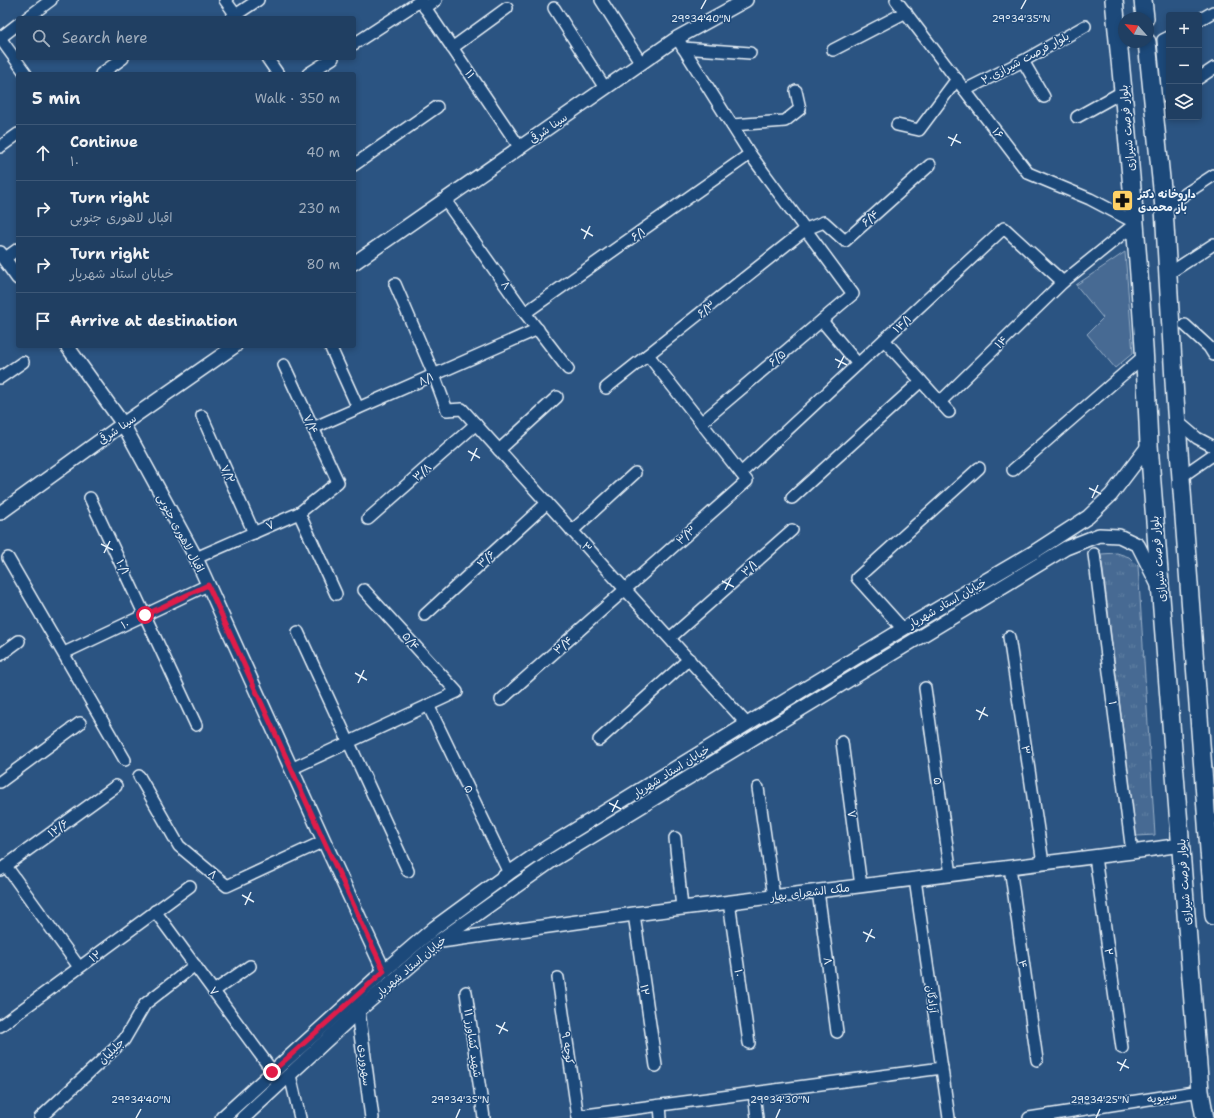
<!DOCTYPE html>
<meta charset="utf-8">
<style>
body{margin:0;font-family:"Shantell Sans","Playpen Sans Arabic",sans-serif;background:#2d4a6b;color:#f1f3f6}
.controls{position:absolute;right:12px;top:12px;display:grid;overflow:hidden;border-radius:4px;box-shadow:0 2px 6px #0003}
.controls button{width:36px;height:36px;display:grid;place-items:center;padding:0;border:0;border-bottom:1px solid #3d5877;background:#203f62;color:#f1f3f6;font:20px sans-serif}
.compass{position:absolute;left:1118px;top:12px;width:36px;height:36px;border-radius:50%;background:#203f62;box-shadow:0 2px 6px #0003;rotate:297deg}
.stop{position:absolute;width:12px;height:12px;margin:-9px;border:3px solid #e11d48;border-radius:50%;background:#fff}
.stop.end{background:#e11d48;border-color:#fff;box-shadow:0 1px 4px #0008}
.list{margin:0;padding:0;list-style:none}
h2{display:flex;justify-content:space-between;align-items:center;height:52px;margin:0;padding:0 16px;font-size:17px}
h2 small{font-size:13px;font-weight:400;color:#a2afbe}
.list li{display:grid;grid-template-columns:26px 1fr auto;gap:12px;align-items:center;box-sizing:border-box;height:56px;padding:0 16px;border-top:1px solid #3d5877}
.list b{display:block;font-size:15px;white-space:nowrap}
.list p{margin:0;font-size:13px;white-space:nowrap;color:#a2afbe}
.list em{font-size:13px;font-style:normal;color:#a2afbe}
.icon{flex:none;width:22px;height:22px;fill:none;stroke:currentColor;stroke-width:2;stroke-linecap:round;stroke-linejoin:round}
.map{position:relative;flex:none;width:1214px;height:1118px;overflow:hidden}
.search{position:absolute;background:#203f62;box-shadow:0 2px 6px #0003;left:16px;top:16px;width:340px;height:44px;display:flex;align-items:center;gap:10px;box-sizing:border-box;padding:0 14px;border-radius:4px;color:#a2afbe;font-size:15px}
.panel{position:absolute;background:#203f62;box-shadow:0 2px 6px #0003;left:16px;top:72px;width:340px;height:276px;border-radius:4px}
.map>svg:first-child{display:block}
.grass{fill:#476b93;stroke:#98aec6}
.park{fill:url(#park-tufts);stroke:#98aec6}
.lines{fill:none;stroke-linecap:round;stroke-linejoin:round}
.minor-casing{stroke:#e8f1f8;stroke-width:14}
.tertiary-casing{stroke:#e8f1f8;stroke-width:16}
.primary-casing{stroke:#e8f1f8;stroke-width:20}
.minor{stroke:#1f4a7a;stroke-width:11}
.tertiary{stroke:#1f4a7a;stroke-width:13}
.primary{stroke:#1f4a7a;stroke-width:17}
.route{stroke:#e11d48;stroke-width:5}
.ticks{fill:none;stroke:#e8f1f8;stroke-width:1.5}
.labels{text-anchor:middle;stroke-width:3;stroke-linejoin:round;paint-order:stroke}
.street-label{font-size:11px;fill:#e8f1f8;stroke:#1f4a7a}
.poi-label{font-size:11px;font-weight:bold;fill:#e8f1f8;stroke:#1f4a7a;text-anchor:start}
.ticks-label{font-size:10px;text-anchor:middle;fill:#e8f1f8;stroke:#1f4a7a;stroke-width:3;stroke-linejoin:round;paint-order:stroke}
</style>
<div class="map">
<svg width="1214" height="1118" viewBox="0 0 1214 1118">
<defs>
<pattern id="park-tufts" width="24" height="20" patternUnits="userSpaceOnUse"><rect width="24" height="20" fill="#476b93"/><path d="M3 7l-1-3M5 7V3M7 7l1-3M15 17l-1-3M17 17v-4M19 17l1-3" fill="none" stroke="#6281a3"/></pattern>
</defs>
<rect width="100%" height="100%" fill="#2b5482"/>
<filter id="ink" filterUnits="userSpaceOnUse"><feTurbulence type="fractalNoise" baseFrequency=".025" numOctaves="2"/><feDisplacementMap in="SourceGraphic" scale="8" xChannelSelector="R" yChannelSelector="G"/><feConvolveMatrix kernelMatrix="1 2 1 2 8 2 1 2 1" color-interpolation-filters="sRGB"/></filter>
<g filter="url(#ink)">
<!-- grass -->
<path class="grass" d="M 1125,252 L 1133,353 L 1115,368 L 1087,334 L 1103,318 L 1076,285 Z"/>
<!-- park -->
<path class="park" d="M 1117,553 L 1129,557 L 1138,566 L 1155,835 L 1136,836 L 1101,554 Z"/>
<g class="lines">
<defs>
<g id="minor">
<path d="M 225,0 L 238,18"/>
<path d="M 420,0 L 520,148"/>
<path d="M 601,0 L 641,63"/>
<path d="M 896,0 L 1028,173 L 1090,199 L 1136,223 L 1063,282 L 940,402"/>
<path d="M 425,8 L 436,0"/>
<path d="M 554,8 L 605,88"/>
<path d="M 27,18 L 51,0"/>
<path d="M 231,18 L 258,0"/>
<path d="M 1199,20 L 1213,12"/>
<path d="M 0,38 L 26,74"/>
<path d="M 0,38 L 18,24"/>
<path d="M 677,38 L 750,154 L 853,294 L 702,422"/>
<path d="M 354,44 L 420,1"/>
<path d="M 452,48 L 507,8"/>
<path d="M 683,48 L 750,53"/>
<path d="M 833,50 L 906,12"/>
<path d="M 267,58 L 278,74"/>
<path d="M 1023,61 L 1044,97"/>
<path d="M 101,74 L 123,58"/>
<path d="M 308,74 L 333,58"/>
<path d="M 1199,78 L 1214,68"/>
<path d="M 965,90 L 1023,61 L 1085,26"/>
<path d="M 1168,98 L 1163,40 L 1169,37"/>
<path d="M 1077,117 L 1124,91"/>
<path d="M 732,125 L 785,121 L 800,109 L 796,91"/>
<path d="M 897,125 L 919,130 L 957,79"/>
<path d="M 0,147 L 18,134"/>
<path d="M 354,165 L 437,107"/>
<path d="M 445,200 L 525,313 L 568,369"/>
<path d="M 1164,208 L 1214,175"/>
<path d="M 4,259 L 18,249"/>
<path d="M 1168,274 L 1214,244"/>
<path d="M 395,284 L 434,375 L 447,410 L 462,409 L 747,724"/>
<path d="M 525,313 L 750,154"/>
<path d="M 822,321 L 858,364"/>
<path d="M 1185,325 L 1209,347 L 1214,355"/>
<path d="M 884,340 L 949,412"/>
<path d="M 330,346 L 358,408"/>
<path d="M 0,378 L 23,362"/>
<path d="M 606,388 L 806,229 L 824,222 L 845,241 L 930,165"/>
<path d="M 202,416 L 254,533"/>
<path d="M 1177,421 L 1197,438 L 1214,447"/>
<path d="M 313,428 L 538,329"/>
<path d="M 499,450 L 557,397"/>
<path d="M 1013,470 L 1144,356"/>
<path d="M 741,473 L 1004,228 L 1063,282"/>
<path d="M 1181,477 L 1214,454"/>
<path d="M 90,498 L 196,725"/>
<path d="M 792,498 L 921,381"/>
<path d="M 299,513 L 336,594"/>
<path d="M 368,519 L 476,424"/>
<path d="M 572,531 L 635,473"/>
<path d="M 1094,554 L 1132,852"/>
<path d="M 8,558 L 125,760"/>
<path d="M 196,558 L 299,513 L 338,482 L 284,365"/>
<path d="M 425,615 L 547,503"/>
<path d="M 903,629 L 857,578 L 979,468"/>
<path d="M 298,632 L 408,871"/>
<path d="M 1009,637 L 1043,863"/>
<path d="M 670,638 L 792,530"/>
<path d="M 64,653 L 208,585"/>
<path d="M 0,655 L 19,641"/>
<path d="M 925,688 L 951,875"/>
<path d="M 501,700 L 747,481 L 648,355"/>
<path d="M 428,705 L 509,873"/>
<path d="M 599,740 L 689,659"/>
<path d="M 842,742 L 861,886"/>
<path d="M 291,769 L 457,692 L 364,590"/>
<path d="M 139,776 L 179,846 L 227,886 L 324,841"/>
<path d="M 0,782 L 80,723"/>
<path d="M 758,788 L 774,897"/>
<path d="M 675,838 L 682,908"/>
<path d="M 1095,857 L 1122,1048"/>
<path d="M 6,866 L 79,967"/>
<path d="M 1010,867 L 1037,1060"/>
<path d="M 0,870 L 116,786"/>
<path d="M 915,879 L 949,1118"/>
<path d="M 818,891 L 837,1032"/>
<path d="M 729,902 L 749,1043"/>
<path d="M 155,911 L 273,1072"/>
<path d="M 634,914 L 656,1066"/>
<path d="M 558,978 L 578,1118"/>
<path d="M 214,991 L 250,966"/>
<path d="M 466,992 L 484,1118"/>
<path d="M 0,1026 L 190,886"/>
<path d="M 290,1075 L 300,1118"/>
<path d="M 754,1093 L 757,1118"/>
<path d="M 660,1106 L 661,1118"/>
<path d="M 578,1116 L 942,1068"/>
<path d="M 40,1118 L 124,1040 L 145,1004 L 195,965"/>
<path d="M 1029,1118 L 1200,1091"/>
</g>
<g id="tertiary">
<path d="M 0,253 L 18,278"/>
<path d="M 354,263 L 677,38 L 746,0"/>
<path d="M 67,346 L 123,424 L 196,558 L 324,841 L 384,971"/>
<path d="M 0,513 L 123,424 L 235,346"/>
<path d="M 441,941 L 634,914 L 1132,852 L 1181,845"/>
<path d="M 358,1011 L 372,1118"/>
<path d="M 222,1118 L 384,971 L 434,928 L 509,873 L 547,847 L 747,724 L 903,629 L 1034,552 L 1088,517 L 1111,495 L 1149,445"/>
<path d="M 243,1118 L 358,1011 L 439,941 L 553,860 L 1066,548 L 1099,535 L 1119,536 L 1138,545 L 1158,585"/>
</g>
<g id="primary">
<path d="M 1114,0 C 1129,148 1143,296 1149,445 L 1200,1091 L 1205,1118"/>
<path d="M 1143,0 L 1145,18"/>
<path d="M 1147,42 L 1164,208 L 1175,398 L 1214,916"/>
</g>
</defs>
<!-- minor casing -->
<use href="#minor" class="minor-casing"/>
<!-- tertiary casing -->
<use href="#tertiary" class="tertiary-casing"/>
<!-- primary casing -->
<use href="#primary" class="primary-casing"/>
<!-- minor -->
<use href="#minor" class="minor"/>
<!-- tertiary -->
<use href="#tertiary" class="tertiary"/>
<!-- primary -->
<use href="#primary" class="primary"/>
</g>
</g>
<g class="lines" filter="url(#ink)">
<!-- route -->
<path class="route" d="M 145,615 L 208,585 L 324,841 L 384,971 L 272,1072"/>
</g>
<!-- ticks -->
<path class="ticks" d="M 701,9 L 706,0M 1021,9 L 1026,0M 948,137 L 961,143M 951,146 L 957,134M 581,229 L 593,236M 584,239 L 590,226M 835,359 L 847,365M 838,368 L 844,356M 468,451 L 480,458M 471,461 L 477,448M 1089,488 L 1101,494M 1092,498 L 1098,485M 101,544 L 113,550M 104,553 L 110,541M 722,581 L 734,587M 725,590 L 731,578M 355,673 L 367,680M 358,683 L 364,670M 976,710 L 988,716M 979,720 L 985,707M 609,803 L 621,809M 612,812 L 618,800M 242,895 L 254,902M 245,905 L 251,892M 863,932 L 875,938M 866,942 L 872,929M 496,1025 L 508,1031M 499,1034 L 505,1022M 1117,1062 L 1129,1068M 1120,1071 L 1126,1059M 136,1118 L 141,1109M 456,1118 L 460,1109M 776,1118 L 780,1109M 1096,1118 L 1100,1109"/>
<!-- icons -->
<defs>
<symbol id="pharmacy-square" viewBox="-11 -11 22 22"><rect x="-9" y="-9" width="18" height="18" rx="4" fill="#ffd166" stroke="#1f4a7a"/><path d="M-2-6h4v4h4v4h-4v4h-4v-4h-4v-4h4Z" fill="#111"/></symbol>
</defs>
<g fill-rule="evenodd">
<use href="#pharmacy-square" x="1110" y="188" width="25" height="25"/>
</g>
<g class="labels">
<!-- street labels -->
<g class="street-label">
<text transform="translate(1025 58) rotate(-28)" y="4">بلوار فرصت شیرازی۲۰</text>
<text transform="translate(470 74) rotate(56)" y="4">۱۱</text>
<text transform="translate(548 128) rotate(-35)" y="4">سینا شرقی</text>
<text transform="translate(1127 128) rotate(-95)" y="4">بلوار فرصت شیرازی</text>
<text transform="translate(998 133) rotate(53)" y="4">۱۶</text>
<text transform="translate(870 218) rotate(-42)" y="4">۶/۴</text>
<text transform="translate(638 234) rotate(-35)" y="4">۶/۱</text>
<text transform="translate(506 285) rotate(54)" y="4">۸</text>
<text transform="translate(706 309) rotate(-39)" y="4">۶/۳</text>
<text transform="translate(902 324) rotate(-43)" y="4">۱۴/۱</text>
<text transform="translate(1001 342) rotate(-44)" y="4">۱۴</text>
<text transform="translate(777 358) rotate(-40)" y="4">۶/۵</text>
<text transform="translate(426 379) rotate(-24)" y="4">۸/۱</text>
<text transform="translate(311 424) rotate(65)" y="4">۷/۴</text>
<text transform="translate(117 429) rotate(-35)" y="4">سینا شرقی</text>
<text transform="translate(422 472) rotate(-41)" y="4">۳/۸</text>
<text transform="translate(228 474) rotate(66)" y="4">۷/۲</text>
<text transform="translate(270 525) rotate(-24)" y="4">۷</text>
<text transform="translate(181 533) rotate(62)" y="4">اقبال لاهوری جنوبی</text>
<text transform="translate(686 535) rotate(-42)" y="4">۳/۳</text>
<text transform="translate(587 547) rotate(48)" y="4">۳</text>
<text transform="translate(486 559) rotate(-43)" y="4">۳/۶</text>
<text transform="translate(1158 559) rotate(-95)" y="4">بلوار فرصت شیرازی</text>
<text transform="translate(123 567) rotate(65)" y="4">۱۰/۱</text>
<text transform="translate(749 568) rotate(-42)" y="4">۳/۱</text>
<text transform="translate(947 603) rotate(-30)" y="4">خیابان استاد شهریار</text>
<text transform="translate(125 624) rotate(-25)" y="4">۱۰</text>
<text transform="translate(411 641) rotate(48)" y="4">۵/۴</text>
<text transform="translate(563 645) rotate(-42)" y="4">۳/۴</text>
<text transform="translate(1113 703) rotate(83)" y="4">۱</text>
<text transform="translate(1026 750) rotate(82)" y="4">۳</text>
<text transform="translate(671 771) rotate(-32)" y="4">خیابان استاد شهریار</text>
<text transform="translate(938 781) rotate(82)" y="4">۵</text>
<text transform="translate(469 789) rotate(64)" y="4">۵</text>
<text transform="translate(852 814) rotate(82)" y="4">۷</text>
<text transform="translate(58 828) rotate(-36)" y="4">۱۲/۶</text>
<text transform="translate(213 874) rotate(40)" y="4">۸</text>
<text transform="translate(1184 882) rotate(-94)" y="4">بلوار فرصت شیرازی</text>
<text transform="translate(810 892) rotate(-7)" y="4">ملک الشعرای بهار</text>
<text transform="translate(1109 952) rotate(82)" y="4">۲</text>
<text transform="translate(95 956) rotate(-37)" y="4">۱۲</text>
<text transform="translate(828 961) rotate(82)" y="4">۸</text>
<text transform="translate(1023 964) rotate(82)" y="4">۴</text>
<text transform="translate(411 966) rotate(-40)" y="4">خیابان استاد شهریار</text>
<text transform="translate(739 973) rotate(82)" y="4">۱۰</text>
<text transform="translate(645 990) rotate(82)" y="4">۱۲</text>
<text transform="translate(214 991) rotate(54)" y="4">۷</text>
<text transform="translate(932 999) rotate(82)" y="4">آزادگان</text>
<text transform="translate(473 1043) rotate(82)" y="4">۱۱ شهید کشاورز</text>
<text transform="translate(568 1048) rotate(82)" y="4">کوچه ۹</text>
<text transform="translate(111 1051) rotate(-45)" y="4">جلیلیان</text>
<text transform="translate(365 1065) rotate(83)" y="4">سهروردی</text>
<text transform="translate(1162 1097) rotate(-9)" y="4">سیبویه</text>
</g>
<!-- poi labels -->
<g class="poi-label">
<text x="1138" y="198">داروخانه دکتر<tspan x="1138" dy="13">باز محمدی</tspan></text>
</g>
</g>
<g class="ticks-label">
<text x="701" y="22">29°34'40"N</text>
<text x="1021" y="22">29°34'35"N</text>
<text x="141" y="1103">29°34'40"N</text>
<text x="460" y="1103">29°34'35"N</text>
<text x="780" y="1103">29°34'30"N</text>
<text x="1100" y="1103">29°34'25"N</text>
</g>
</svg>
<div class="controls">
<button>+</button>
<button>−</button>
<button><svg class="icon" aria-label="layers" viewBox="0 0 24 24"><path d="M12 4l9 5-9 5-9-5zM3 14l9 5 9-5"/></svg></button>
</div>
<svg class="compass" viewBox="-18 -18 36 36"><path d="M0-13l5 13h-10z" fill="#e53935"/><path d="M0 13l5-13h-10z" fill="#a2afbe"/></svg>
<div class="stop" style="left:145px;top:615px"></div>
<div class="stop end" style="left:272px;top:1072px"></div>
<div class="search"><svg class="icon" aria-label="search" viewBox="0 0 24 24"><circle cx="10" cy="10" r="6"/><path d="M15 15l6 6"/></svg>Search here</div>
<section class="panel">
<h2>5 min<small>Walk · 350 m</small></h2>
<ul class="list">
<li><svg class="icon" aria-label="ahead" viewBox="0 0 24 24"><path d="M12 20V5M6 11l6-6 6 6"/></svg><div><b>Continue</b><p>۱۰</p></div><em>40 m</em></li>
<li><svg class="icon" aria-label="right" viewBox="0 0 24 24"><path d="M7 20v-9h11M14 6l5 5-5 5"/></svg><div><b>Turn right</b><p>اقبال لاهوری جنوبی</p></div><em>230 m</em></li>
<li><svg class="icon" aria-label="right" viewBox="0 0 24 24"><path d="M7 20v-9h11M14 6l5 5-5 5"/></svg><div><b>Turn right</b><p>خیابان استاد شهریار</p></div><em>80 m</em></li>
<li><svg class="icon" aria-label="arrive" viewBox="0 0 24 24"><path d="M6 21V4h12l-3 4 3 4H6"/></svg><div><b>Arrive at destination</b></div></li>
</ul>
</section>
</div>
